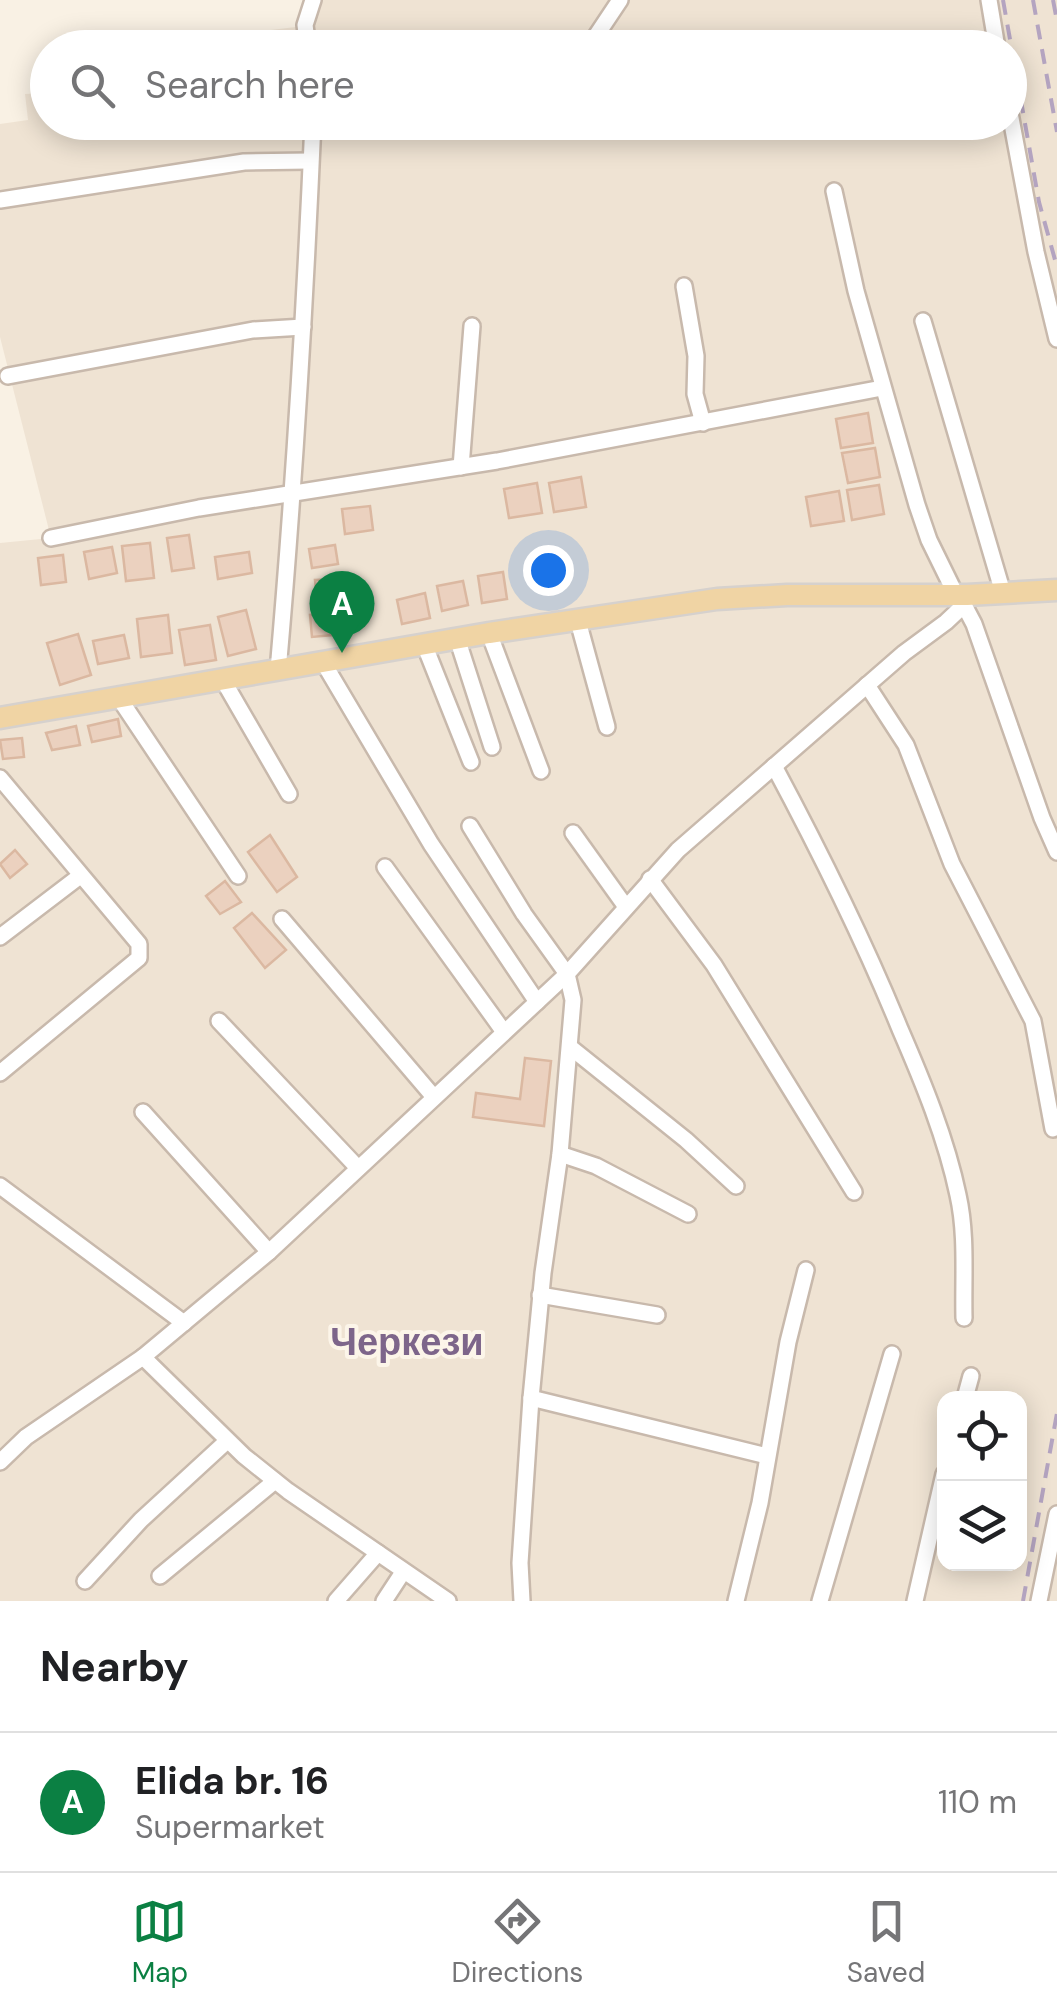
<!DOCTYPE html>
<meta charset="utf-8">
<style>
body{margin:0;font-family:"DM Sans",sans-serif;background:#f6f6f6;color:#202124}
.controls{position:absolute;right:30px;bottom:30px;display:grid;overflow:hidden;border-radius:20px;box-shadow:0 5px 25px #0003}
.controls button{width:90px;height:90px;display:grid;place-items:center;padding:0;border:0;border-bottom:2px solid #e0e0e0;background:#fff;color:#202124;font:50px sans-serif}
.you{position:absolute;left:548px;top:570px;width:35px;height:35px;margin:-25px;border:8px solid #fff;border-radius:50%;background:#1a73e8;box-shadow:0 0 0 15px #1a73e833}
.badge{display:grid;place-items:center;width:65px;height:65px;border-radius:50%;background:#0b8043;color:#fff;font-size:32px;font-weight:700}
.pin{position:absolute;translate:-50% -82px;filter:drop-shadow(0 2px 5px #0008)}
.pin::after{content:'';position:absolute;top:52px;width:35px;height:30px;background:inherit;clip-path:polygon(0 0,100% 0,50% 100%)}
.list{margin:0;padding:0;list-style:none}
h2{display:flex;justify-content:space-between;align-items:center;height:130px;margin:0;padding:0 40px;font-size:42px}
h2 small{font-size:32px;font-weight:400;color:#757577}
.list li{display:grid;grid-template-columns:65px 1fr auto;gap:30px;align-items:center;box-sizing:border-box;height:140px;padding:0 40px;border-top:2px solid #e0e0e0}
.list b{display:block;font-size:38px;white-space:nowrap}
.list p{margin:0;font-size:32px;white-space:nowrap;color:#757577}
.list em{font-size:32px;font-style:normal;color:#757577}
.icon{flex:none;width:55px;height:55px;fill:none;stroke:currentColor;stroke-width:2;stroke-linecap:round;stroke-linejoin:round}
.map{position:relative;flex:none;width:1057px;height:1601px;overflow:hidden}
.search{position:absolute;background:#fff;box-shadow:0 5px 25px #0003;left:30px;right:30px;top:30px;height:110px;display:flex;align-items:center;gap:25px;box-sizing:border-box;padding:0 35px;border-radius:55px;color:#757577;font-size:38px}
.sheet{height:270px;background:#fff}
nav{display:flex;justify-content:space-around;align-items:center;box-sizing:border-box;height:140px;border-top:2px solid #e0e0e0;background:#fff;font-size:28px;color:#757577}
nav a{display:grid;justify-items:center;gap:5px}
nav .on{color:#0b8043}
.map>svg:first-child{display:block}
.residential{fill:#efe3d3;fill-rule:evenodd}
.building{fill:#ebd1bf;stroke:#dbb8a1;stroke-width:2.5}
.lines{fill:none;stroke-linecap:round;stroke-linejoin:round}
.minor-casing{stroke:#c8b9ac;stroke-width:20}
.major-casing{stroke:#d6d1cd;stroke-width:25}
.minor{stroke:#fff;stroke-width:15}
.major{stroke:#f0d4a4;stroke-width:20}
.rail{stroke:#b4a4c0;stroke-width:4;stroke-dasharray:15 10;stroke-linecap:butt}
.labels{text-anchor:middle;stroke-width:8;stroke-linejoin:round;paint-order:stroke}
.quarter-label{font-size:38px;font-weight:bold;fill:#7d658a;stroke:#fcf5e9}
</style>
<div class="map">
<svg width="1057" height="1601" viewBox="0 0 1057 1601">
<rect width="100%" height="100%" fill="#f9f1e4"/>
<!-- residential -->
<path class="residential" d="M 313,0 L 1057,0 L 1057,1601 L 0,1601 L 0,543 L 51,538 L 0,337 L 0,124 L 28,120 L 25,94 L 47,93 L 48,122 L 1010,122 L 1010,48 L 103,47 L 173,42 L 304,26 ZM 944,1398 L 1020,1398 L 1020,1564 L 944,1564 Z"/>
<!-- building -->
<g class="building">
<path d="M 868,413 L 873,443 L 841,448 L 836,419 Z"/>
<path d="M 875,448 L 880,477 L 848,483 L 842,453 Z"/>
<path d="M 581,477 L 586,507 L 554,512 L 549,483 Z"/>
<path d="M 537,483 L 542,513 L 509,518 L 504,489 Z"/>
<path d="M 879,485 L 884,514 L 852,520 L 847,490 Z"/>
<path d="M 839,491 L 844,521 L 811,526 L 806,497 Z"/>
<path d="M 370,506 L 373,530 L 345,534 L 342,509 Z"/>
<path d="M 189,535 L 194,568 L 172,571 L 167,538 Z"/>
<path d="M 150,543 L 154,578 L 126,581 L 122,546 Z"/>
<path d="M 335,545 L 338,564 L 312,568 L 309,549 Z"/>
<path d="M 112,547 L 117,573 L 89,579 L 84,552 Z"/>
<path d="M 249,552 L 252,573 L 218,579 L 215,557 Z"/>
<path d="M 63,555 L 66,582 L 41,585 L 38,558 Z"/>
<path d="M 503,572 L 507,599 L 482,603 L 478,576 Z"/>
<path d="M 338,579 L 339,600 L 317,601 L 315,580 Z"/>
<path d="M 463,581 L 468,605 L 442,611 L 437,586 Z"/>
<path d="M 425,593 L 430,618 L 402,624 L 397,600 Z"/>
<path d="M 246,610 L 256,649 L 228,656 L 218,617 Z"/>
<path d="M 342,612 L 344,634 L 312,637 L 310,615 Z"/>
<path d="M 168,615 L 172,653 L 141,657 L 137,619 Z"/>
<path d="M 210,625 L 216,660 L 185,665 L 179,630 Z"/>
<path d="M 78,634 L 91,675 L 60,685 L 47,643 Z"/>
<path d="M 124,635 L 129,658 L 98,664 L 93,641 Z"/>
<path d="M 118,719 L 121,736 L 92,742 L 88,726 Z"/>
<path d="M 76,726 L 80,745 L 52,750 L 46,733 Z"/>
<path d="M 22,738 L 24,757 L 3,759 L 0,740 Z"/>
<path d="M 270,835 L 297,877 L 277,892 L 248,852 Z"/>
<path d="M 15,850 L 27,864 L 10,878 L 0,864 Z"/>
<path d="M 225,881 L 241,902 L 220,914 L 206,896 Z"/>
<path d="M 252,913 L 286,950 L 265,968 L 234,928 Z"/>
<path d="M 525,1058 L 551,1061 L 544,1126 L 473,1117 L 476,1093 L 520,1099 Z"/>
</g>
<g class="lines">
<defs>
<g id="minor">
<path d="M 989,0 L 997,48"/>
<path d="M 308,48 L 305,25 L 313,0"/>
<path d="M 588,48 L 620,0"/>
<path d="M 1010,113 L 1036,252 L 1057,339"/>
<path d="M 834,191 L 856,291 L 917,505 L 929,540 L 956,595"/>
<path d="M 0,200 L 244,162 L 310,161"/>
<path d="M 684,286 L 696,356 L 695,394 L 703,423"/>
<path d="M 923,321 L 1003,593"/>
<path d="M 8,376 L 253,330 L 303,327"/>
<path d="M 461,467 L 472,326"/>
<path d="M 51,538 L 199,508 L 497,461 L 882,388"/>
<path d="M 964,605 L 974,624 L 1042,818 L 1057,852"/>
<path d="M 578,621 L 607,727"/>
<path d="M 489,633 L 541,771"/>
<path d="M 457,638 L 492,747"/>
<path d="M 424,644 L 471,762"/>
<path d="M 323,662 L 431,844 L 537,1002"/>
<path d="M 278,671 C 294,488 305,306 313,122"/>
<path d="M 223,680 L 289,794"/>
<path d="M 867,685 L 906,745 L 952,864 L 1033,1021 L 1053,1129"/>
<path d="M 119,698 L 238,876"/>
<path d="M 774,766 C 820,852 863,938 900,1029 C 923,1082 946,1138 958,1195 C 967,1235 963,1278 964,1318"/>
<path d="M 0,778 L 139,944 L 139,958 L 0,1073"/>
<path d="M 573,833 L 626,907"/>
<path d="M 385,867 L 504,1032"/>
<path d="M 650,879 L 714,965 L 854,1192"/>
<path d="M 282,919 L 433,1096"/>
<path d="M 0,937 L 80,876"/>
<path d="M 219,1021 L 358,1168"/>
<path d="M 570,1047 L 686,1140 L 736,1186"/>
<path d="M 143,1112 L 269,1252"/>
<path d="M 560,1154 L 596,1166 L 688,1214"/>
<path d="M 0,1186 L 184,1323"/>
<path d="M 540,1295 L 657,1315"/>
<path d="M 531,1398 L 767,1456"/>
<path d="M 965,1398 L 971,1376"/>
<path d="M 0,1462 L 26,1437 L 143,1357"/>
<path d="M 160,1576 L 275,1481"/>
<path d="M 85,1581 L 141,1520 L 227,1441"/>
<path d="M 336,1601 L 378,1553"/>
<path d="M 384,1601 L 403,1572"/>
<path d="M 448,1601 L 288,1491 L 244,1456 L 143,1357 L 269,1252 L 567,974 L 524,914 L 470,826"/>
<path d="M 522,1601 L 520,1563 L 531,1398 L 543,1273 L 560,1154 L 573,1000 L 567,974 L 678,850 L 904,653 L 946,622 L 964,605 L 967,595"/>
<path d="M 736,1601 L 760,1503 L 788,1342 L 806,1270"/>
<path d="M 820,1601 L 892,1354"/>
<path d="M 915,1601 L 944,1474"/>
<path d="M 1039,1601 L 1057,1514"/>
</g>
<path id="major" d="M 0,718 L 489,633 L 717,599 L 787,595 L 967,595 L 1057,590"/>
</defs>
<!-- minor casing -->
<use href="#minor" class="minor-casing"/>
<!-- major casing -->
<use href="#major" class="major-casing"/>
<!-- minor -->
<use href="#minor" class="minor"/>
<!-- major -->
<use href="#major" class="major"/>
<!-- rail -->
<g class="rail">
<path d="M 1003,0 L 1039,202 L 1057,267"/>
<path d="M 1033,0 L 1057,132"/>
<path d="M 1053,0 L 1057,21"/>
<path d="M 1023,1601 L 1057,1413"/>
</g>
</g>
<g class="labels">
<!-- quarter labels -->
<g class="quarter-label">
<text x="407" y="1355">Черкези</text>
</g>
</g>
</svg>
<div class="controls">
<button><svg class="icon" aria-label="locate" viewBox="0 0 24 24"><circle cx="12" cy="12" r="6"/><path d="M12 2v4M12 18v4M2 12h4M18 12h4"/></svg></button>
<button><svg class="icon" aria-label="layers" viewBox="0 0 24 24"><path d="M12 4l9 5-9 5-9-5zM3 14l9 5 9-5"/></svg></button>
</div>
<div class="you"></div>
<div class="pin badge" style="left:342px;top:653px">A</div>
<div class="search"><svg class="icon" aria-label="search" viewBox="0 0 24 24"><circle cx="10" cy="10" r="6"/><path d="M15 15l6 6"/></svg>Search here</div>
</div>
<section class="sheet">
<h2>Nearby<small></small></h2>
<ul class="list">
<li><span class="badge">A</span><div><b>Elida br. 16</b><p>Supermarket</p></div><em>110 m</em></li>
</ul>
</section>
<nav>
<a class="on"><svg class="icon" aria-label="map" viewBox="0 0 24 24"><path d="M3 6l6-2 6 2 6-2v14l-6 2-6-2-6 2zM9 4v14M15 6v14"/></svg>Map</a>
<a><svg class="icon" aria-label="directions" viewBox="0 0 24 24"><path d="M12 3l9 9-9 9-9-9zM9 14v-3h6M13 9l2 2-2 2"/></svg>Directions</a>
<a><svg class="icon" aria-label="saved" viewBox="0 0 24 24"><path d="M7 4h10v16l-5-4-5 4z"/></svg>Saved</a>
</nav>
